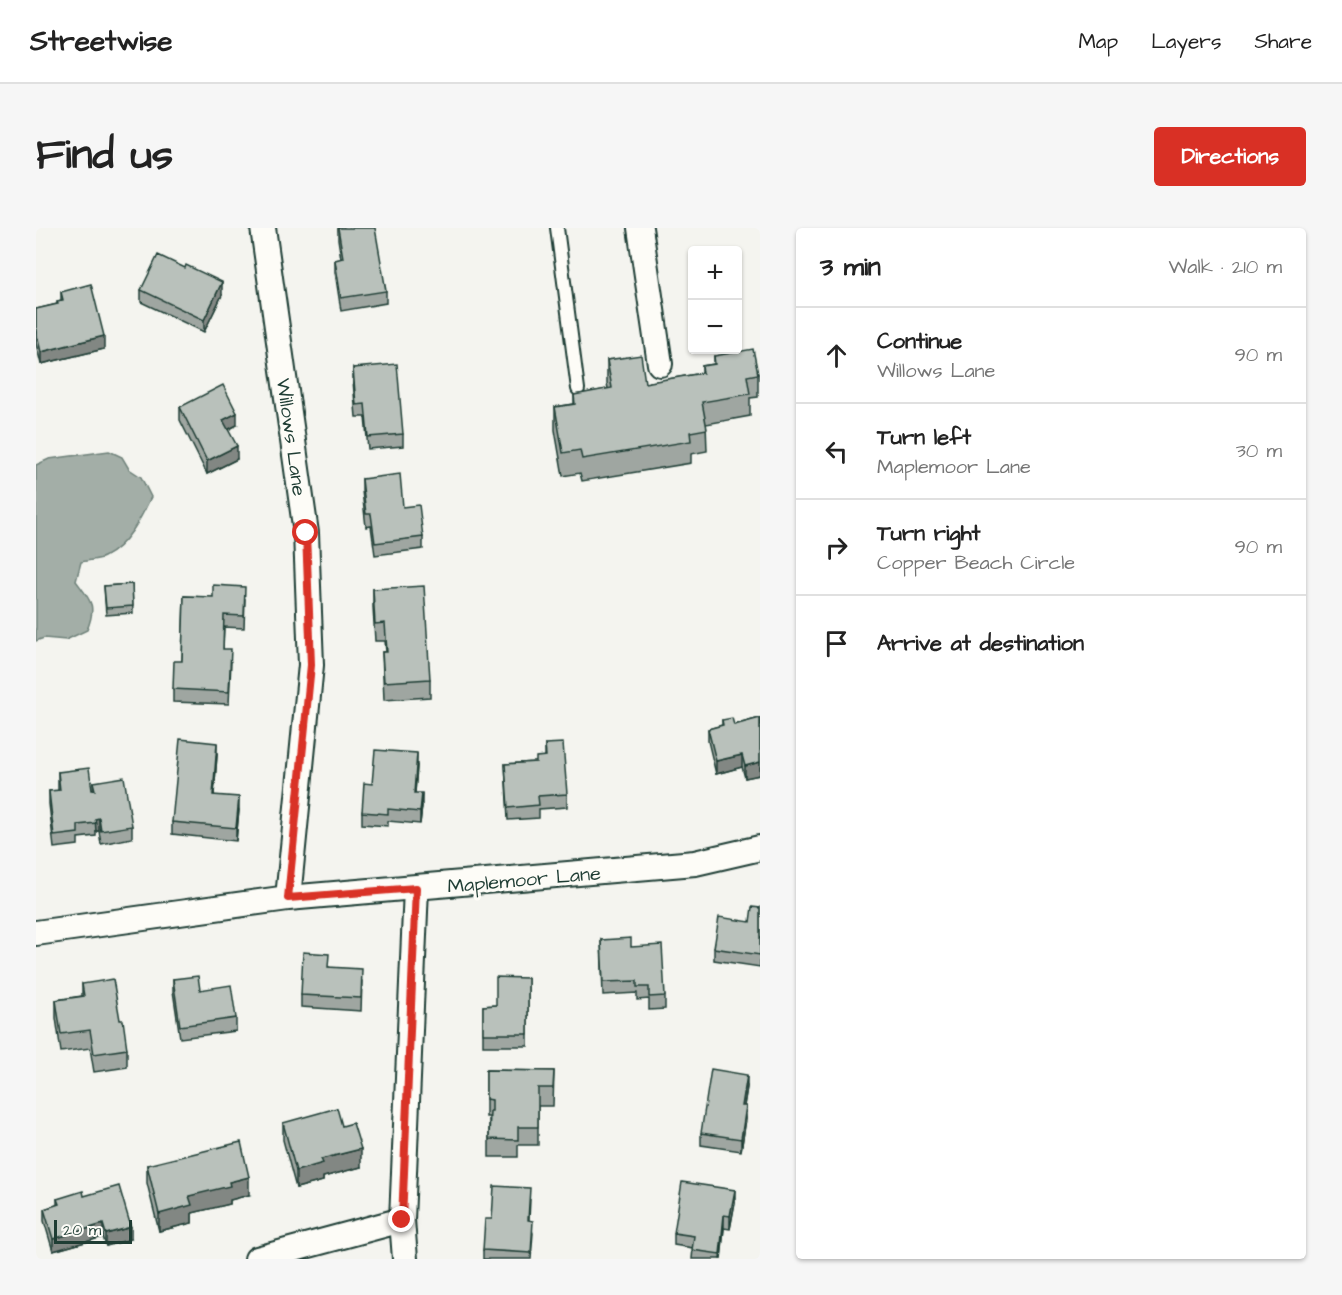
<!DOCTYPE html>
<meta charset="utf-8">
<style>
body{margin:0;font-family:"Architects Daughter",sans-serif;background:#f6f6f6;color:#222}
.controls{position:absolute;right:18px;top:18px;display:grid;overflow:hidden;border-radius:6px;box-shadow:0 2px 4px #0004}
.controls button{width:54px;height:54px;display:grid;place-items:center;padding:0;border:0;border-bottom:2px solid #e0e0e0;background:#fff;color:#222;font:30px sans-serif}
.scale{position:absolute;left:18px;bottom:15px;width:78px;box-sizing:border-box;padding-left:6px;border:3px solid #1f3d34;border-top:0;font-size:16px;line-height:21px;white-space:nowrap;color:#1f3d34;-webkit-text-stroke:4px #fdfcf7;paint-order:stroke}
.stop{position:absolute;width:18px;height:18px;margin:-14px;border:4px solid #d93025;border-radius:50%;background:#fff}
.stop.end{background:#d93025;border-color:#fff;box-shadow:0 2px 6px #0008}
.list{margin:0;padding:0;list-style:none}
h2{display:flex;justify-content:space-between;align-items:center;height:78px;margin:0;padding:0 24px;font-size:26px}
h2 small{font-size:20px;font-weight:400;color:#767676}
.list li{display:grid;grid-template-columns:39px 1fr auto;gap:18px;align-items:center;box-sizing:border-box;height:96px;padding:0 24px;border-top:2px solid #e0e0e0}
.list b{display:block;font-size:22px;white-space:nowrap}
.list p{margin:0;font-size:20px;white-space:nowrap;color:#767676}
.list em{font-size:20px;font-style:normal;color:#767676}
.icon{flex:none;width:33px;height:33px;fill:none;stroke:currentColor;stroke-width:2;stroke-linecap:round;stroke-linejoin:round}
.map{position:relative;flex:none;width:724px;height:1031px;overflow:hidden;border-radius:6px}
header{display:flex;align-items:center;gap:36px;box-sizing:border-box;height:84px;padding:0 30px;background:#fff;border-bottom:2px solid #e0e0e0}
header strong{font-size:28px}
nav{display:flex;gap:33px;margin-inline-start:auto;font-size:21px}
.intro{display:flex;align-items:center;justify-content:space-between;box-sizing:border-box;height:144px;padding:0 36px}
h1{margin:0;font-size:42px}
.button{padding:15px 27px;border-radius:6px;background:#d93025;color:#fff;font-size:21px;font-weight:700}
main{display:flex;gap:36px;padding:0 36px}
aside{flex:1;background:#fff;border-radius:6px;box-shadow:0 2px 4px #0004}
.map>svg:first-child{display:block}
.water{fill:#a3aea7;stroke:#6e8179;stroke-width:1.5}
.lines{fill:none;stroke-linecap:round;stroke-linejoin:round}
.lane-casing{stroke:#1f3d34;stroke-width:16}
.street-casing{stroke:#1f3d34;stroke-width:28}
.lane{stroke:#fdfcf7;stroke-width:12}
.street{stroke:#fdfcf7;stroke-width:24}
.wall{fill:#9fa6a1;stroke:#1f3d34;stroke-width:1.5}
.shaded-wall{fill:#828783;stroke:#1f3d34;stroke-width:1.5}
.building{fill:#b9c1bb;stroke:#1f3d34;stroke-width:1.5}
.route{stroke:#d93025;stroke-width:8}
.labels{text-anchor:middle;stroke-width:6;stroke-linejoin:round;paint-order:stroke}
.street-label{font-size:20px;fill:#1f3d34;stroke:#fdfcf7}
</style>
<header>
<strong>Streetwise</strong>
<nav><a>Map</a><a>Layers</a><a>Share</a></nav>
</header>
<div class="intro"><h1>Find us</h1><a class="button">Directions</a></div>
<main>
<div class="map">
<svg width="724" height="1031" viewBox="0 0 724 1031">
<rect width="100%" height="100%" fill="#f4f4ef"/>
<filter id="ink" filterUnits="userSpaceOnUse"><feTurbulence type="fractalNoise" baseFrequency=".0167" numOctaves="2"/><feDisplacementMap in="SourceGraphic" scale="12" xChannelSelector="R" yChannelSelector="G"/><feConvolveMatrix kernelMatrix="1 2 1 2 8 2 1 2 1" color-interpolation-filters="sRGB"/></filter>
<g filter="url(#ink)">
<!-- water -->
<path class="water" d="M 73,223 L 86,229 L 93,241 L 105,249 L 115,269 C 105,290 91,318 68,329 C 62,332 52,332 45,334 L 40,353 C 55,373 61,377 51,402 L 30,412 L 8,410 L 0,413 L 0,237 L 13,231 Z"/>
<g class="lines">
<defs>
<path id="lane" d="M 521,0 L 542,161"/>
<g id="street">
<path d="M 227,0 L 270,305 L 275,437 L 252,670"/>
<path d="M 604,0 L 624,136"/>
<path d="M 0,705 L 252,670 L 659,635 L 724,620"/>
<path d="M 221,1031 L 366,992"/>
<path d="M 369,1031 L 366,992 L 380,660"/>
</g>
</defs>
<!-- lane casing -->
<use href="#lane" class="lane-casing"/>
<!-- street casing -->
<use href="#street" class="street-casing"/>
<!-- lane -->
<use href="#lane" class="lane"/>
<!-- street -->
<use href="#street" class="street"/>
</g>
<!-- wall -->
<g class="wall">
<path d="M 302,0 L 350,63 L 350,75 L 305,83 L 299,44 L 299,32 L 305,31 L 302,11 Z"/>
<path d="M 105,62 L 186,67 L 168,104 L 105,74 Z"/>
<path d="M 25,64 L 68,121 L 5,136 L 0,116 L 0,81 L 21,76 L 21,73 L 25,72 Z"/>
<path d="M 678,128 L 722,146 L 722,169 L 714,170 L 714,188 L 670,196 L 671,223 L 655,226 L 655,235 L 546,253 L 544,245 L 527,248 L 519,202 L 519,179 L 538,176 L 538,167 L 572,161 L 571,155 L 571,132 L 609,155 L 666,145 L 666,138 L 678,136 Z"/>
<path d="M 317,140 L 367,206 L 367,218 L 332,221 L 329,189 L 320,189 L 317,153 Z"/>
<path d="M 144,179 L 201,197 L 192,202 L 201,231 L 171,246 L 144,192 Z"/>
<path d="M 326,251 L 367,279 L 387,309 L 387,321 L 339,327 L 335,298 L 330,299 L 326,263 Z"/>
<path d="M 96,356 L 97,385 L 70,387 L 68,358 Z"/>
<path d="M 337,361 L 394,451 L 394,469 L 348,472 L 346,424 L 350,424 L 349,413 L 339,413 L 337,379 Z"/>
<path d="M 148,368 L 209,371 L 208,400 L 188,399 L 187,421 L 195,434 L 193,476 L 137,474 L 137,461 L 146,433 Z"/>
<path d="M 724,490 L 724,547 L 709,550 L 706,539 L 680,546 L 672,513 L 672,501 L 686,497 L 686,492 L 698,497 Z"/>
<path d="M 509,516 L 531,566 L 531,579 L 503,581 L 503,590 L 472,592 L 469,536 L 500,534 L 509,528 Z"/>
<path d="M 181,527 L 178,567 L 203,582 L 200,613 L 136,606 L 136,594 Z"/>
<path d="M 381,538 L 379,565 L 386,578 L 384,596 L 352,593 L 352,598 L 326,596 L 326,584 L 336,556 Z"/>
<path d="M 22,544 L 56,562 L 57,562 L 57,554 L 96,598 L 96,610 L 65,616 L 63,603 L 60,603 L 60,608 L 42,610 L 42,617 L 18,620 L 13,576 L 13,563 L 22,563 Z"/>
<path d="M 724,680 L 724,739 L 678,732 L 678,720 L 714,694 Z"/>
<path d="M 565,712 L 629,768 L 629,781 L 613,782 L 613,771 L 601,772 L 601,765 L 567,767 Z"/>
<path d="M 293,739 L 326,753 L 325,783 L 265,779 L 265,767 Z"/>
<path d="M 492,750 L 492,818 L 447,818 L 447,778 L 460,777 Z"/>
<path d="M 137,751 L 164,762 L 200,790 L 200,803 L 144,810 L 137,763 Z"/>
<path d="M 46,756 L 84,792 L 91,821 L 91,839 L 58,844 L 54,820 L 25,824 L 20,790 L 20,772 L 46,768 Z"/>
<path d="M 450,842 L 518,843 L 517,878 L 502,878 L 502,917 L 482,917 L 482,929 L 453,929 L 453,889 L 450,889 Z"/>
<path d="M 711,859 L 708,878 L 710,891 L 705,923 L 665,917 L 665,905 Z"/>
<path d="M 247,895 L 306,898 L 325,939 L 287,949 L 287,953 L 260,960 L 247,912 Z"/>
<path d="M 111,937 L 213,967 L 194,972 L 194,976 L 156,985 L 156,995 L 123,1003 L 111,955 Z"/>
<path d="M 48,968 L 95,1011 L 70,1018 L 67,1009 L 17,1023 L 8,993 L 8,981 L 21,977 L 21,971 Z"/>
<path d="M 494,972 L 493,992 L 497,1005 L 495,1031 L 447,1031 L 447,1022 L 456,991 Z"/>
<path d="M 699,974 L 694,1001 L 688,1000 L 685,1031 L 656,1031 L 657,1020 L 638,1017 L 638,1005 Z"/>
</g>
<!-- shaded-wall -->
<g class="shaded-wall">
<path d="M 186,54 L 186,67 L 168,104 L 168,92 Z"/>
<path d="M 68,108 L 68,121 L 5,136 L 5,124 Z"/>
<path d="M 201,185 L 201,197 L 187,204 L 187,192 Z"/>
<path d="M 201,218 L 201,231 L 171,246 L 171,233 Z"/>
<path d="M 181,515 L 181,527 L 177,579 L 177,567 Z"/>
<path d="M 381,525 L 381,538 L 378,577 L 378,565 Z"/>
<path d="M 706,527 L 706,539 L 680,546 L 680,533 Z"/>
<path d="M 724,534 L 724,547 L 709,550 L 709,538 Z"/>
<path d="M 386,565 L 386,578 L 384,596 L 384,584 Z"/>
<path d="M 203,569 L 203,582 L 200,613 L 200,600 Z"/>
<path d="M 63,590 L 63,603 L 60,603 L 59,591 Z"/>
<path d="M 711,847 L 711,859 L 706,890 L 706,878 Z"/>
<path d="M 710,878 L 710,891 L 705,923 L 705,911 Z"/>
<path d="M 325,921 L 325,939 L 287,949 L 287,953 L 260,960 L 260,943 L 285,931 Z"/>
<path d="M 213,949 L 213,967 L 194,972 L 194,976 L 156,985 L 156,995 L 123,1003 L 123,986 L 153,968 L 193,954 Z"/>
<path d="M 699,962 L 699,974 L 694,1001 L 694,988 Z"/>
<path d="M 688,987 L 688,1000 L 685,1031 L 684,1031 Z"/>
<path d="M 67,996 L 67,1009 L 17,1023 L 17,1011 Z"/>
<path d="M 95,999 L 95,1011 L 70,1018 L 70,1006 Z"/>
</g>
<!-- building -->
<g class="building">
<path d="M 302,0 L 339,0 L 350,63 L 305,70 L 299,32 L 307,30 Z"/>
<path d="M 122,27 L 149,40 L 150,37 L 186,54 L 168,92 L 105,62 Z"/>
<path d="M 55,56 L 68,108 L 5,124 L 0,103 L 0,81 L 22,76 L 21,73 L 27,72 L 25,64 Z"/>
<path d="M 717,121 L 722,146 L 711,148 L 714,166 L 666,174 L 671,201 L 654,204 L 655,213 L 546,231 L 544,222 L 527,225 L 519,179 L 539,176 L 538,167 L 576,160 L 571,132 L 605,127 L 609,155 L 667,145 L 666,138 L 679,136 L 678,128 Z"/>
<path d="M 361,136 L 367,206 L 332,209 L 329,176 L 320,177 L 317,140 Z"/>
<path d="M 187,157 L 201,185 L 187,192 L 201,218 L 171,233 L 144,179 Z"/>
<path d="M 364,246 L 367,279 L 383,277 L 387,309 L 339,315 L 335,286 L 330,286 L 326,251 Z"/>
<path d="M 96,356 L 97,378 L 70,380 L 68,358 Z"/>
<path d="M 177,357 L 209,359 L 208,388 L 188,387 L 187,421 L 195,421 L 193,464 L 137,461 L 138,433 L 146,433 L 148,368 L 177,369 Z"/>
<path d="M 388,358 L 394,451 L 348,454 L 346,424 L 351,424 L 349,395 L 339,396 L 337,361 Z"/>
<path d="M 696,490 L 698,497 L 724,490 L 724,534 L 709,538 L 706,527 L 680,533 L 672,501 L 687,497 L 686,492 Z"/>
<path d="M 144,511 L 181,515 L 177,567 L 203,569 L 200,600 L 136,594 Z"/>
<path d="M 527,515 L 531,566 L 502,568 L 503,577 L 472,580 L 469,536 L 500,534 L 500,529 L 510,528 L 509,516 Z"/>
<path d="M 339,522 L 381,525 L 378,565 L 386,565 L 384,584 L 352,581 L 352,586 L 326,584 L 328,555 L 336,556 Z"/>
<path d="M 53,540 L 56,562 L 59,562 L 57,554 L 88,549 L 96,598 L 65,603 L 63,590 L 59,591 L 60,595 L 42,597 L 42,605 L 18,608 L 13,563 L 24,562 L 22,544 Z"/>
<path d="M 716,679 L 724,680 L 724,727 L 678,720 L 683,689 L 714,694 Z"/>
<path d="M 595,710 L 595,719 L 626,717 L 629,768 L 613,769 L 613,759 L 601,759 L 601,753 L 567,754 L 565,712 Z"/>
<path d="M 267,724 L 293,726 L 292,739 L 326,741 L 325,770 L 265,767 Z"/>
<path d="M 162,748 L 164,762 L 195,757 L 200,790 L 144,798 L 137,751 Z"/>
<path d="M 460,749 L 492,750 L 492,806 L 447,806 L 447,778 L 460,777 Z"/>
<path d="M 77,751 L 84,792 L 87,792 L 91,821 L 58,826 L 54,802 L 25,806 L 20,772 L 48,768 L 46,756 Z"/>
<path d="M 675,841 L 711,847 L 706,878 L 710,878 L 705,911 L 665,905 Z"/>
<path d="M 450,842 L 518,843 L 517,860 L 502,860 L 502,899 L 482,899 L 482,912 L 453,911 L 454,883 L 456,883 L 456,872 L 450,871 Z"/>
<path d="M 301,880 L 306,898 L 317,895 L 325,921 L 285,931 L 287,935 L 260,943 L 247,895 Z"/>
<path d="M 205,914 L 213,949 L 193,954 L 194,958 L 153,968 L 156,977 L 123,986 L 111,937 Z"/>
<path d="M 646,954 L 699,962 L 694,988 L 688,987 L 684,1026 L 656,1022 L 658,1008 L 638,1005 Z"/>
<path d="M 83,958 L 95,999 L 70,1006 L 67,996 L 17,1011 L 8,981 L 23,976 L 21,971 L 47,963 L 48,968 Z"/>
<path d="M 458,958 L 494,960 L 492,992 L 497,993 L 495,1025 L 447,1022 L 449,991 L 456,991 Z"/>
</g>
</g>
<g class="lines" filter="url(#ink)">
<!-- route -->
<path class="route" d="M 270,305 L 275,437 L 252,670 L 380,660 L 366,992"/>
</g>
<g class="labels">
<!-- street labels -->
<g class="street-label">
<text transform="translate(256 209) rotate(82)" y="7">Willows Lane</text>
<text transform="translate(488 651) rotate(-5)" y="7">Maplemoor Lane</text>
</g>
</g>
</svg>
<div class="controls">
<button>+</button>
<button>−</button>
</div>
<div class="scale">20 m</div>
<div class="stop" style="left:270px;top:305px"></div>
<div class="stop end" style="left:366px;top:992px"></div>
</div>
<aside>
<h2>3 min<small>Walk · 210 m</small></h2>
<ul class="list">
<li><svg class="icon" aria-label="ahead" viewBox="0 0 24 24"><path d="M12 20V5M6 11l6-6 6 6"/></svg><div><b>Continue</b><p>Willows Lane</p></div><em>90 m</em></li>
<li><svg class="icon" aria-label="left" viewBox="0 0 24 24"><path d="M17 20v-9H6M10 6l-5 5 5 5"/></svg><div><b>Turn left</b><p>Maplemoor Lane</p></div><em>30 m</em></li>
<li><svg class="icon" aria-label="right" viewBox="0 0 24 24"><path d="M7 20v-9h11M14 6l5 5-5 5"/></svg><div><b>Turn right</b><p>Copper Beach Circle</p></div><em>90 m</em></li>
<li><svg class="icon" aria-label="arrive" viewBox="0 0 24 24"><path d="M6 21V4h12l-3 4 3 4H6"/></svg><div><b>Arrive at destination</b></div></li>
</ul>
</aside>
</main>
